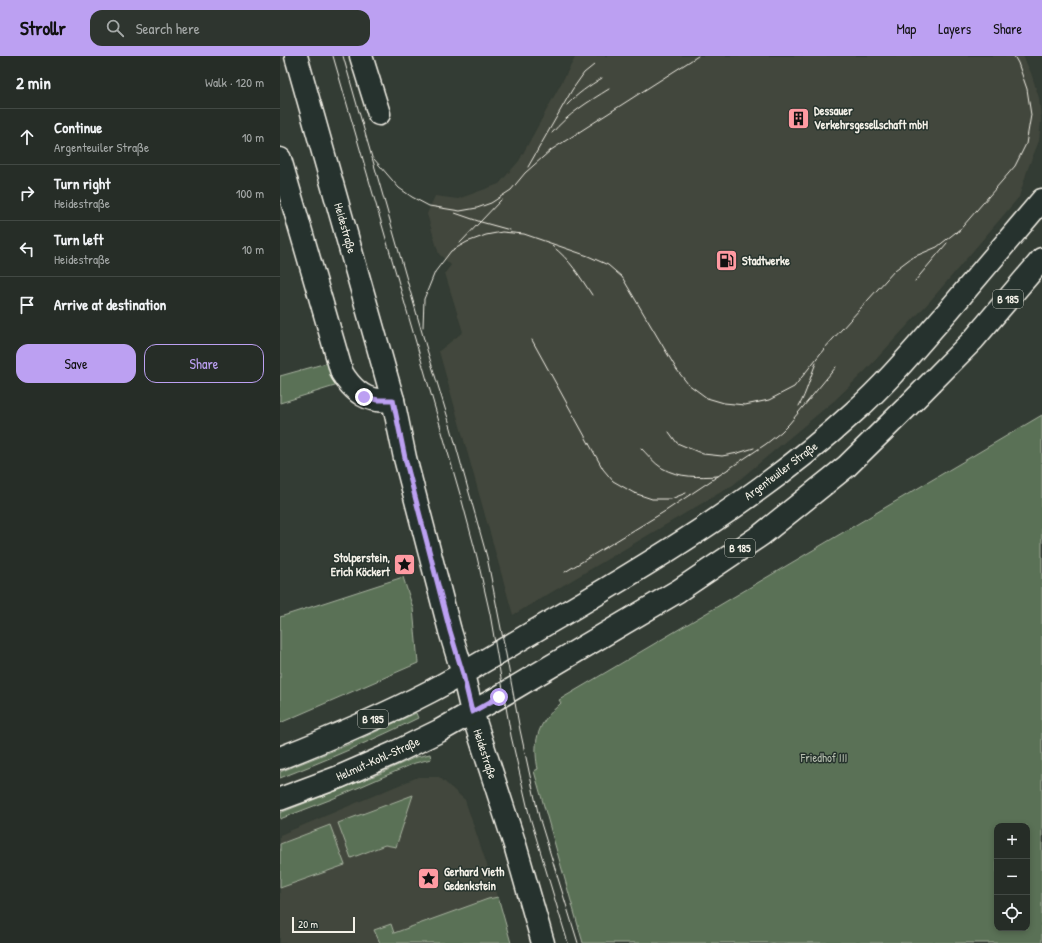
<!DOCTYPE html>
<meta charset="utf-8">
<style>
body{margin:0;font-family:"Patrick Hand",sans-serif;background:#2e352f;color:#f1f3f6}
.controls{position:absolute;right:12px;bottom:12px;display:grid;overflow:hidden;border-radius:8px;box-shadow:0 2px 6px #0003}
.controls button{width:36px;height:36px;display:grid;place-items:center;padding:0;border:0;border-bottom:1px solid #424944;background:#262d27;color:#f1f3f6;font:20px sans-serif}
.scale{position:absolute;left:12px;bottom:10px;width:63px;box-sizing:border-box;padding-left:4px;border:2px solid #f4f1e8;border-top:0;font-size:11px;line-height:14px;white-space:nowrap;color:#f4f1e8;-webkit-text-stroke:3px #26332d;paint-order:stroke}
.stop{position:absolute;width:12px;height:12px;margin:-9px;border:3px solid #bca0f2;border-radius:50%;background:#fff}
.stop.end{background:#bca0f2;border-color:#fff;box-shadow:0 1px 4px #0008}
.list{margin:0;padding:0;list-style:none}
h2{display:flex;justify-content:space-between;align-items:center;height:52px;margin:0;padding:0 16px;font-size:17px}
h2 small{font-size:13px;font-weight:400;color:#a4a8a7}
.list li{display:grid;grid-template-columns:26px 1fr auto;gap:12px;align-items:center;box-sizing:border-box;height:56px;padding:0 16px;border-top:1px solid #424944}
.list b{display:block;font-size:15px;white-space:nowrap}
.list p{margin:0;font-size:13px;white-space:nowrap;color:#a4a8a7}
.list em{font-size:13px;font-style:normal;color:#a4a8a7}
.actions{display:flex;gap:8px;padding:12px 16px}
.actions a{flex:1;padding:9px 0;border:1px solid #bca0f2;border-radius:12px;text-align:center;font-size:14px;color:#bca0f2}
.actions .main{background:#bca0f2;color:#111}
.icon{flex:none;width:22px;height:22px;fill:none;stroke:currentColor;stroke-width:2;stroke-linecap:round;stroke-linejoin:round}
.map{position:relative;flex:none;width:762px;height:887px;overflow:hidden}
header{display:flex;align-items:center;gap:24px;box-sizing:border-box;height:56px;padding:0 20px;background:#bca0f2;color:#111}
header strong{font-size:19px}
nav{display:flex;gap:22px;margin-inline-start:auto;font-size:14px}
.search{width:280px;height:36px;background:#2e352f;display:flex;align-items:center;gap:10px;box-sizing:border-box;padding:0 14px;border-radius:12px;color:#a4a8a7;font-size:15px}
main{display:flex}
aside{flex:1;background:#262d27}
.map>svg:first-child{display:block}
.built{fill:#42473c}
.green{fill:#5a7156;stroke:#a7b19f;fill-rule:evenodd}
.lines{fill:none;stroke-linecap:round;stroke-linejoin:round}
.street-casing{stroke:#f4f1e8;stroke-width:25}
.secondary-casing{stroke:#f4f1e8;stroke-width:25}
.primary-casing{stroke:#f4f1e8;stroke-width:25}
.street{stroke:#26332d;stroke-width:22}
.secondary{stroke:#26332d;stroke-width:22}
.primary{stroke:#26332d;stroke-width:22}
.tram{stroke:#f4f1e8;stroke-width:1}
.route{stroke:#bca0f2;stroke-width:5}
.labels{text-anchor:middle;stroke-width:3;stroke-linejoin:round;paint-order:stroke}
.shield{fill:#26332d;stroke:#b6b8b0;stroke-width:1}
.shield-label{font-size:11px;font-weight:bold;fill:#f4f1e8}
.poi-label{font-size:12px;font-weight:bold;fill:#f4f1e8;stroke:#26332d;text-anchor:start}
.street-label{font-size:12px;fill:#f4f1e8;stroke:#26332d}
.park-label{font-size:12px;fill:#b6beae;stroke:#26332d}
</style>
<header>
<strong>Strollr</strong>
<div class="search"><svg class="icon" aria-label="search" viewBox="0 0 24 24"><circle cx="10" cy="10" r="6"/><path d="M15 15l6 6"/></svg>Search here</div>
<nav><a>Map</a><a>Layers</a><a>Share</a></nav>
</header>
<main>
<aside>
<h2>2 min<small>Walk · 120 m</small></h2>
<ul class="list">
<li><svg class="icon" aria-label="ahead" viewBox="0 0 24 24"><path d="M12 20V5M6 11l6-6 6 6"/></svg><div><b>Continue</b><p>Argenteuiler Straße</p></div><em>10 m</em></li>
<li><svg class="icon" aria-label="right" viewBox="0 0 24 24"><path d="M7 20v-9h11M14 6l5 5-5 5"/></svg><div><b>Turn right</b><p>Heidestraße</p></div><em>100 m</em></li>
<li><svg class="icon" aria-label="left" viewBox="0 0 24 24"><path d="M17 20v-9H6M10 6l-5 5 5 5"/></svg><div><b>Turn left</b><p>Heidestraße</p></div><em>10 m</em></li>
<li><svg class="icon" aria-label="arrive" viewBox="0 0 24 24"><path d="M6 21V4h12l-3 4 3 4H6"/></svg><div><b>Arrive at destination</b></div></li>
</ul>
<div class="actions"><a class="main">Save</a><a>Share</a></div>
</aside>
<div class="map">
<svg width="762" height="887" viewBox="0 0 762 887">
<rect width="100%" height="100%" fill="#333c34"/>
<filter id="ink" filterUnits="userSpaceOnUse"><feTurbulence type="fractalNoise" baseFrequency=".025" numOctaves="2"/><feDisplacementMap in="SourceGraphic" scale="8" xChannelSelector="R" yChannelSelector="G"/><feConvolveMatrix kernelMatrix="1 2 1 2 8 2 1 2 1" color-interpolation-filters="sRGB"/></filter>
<g filter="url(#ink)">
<!-- built -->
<g class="built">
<path d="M 296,0 L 743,0 L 751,17 L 759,42 L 761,63 L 759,85 L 748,112 L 739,141 L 651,244 L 586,314 L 555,344 L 453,429 L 233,559 L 159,295 L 183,276 L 165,217 L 171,209 L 159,198 L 147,158 L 155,140 L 178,143 L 219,128 L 239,105 Z"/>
<path d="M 138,721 L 159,721 L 185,744 L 213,827 L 231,887 L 0,887 L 0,779 Z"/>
</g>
<!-- green -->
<g class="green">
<path d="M 50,306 L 58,329 L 0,347 L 0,320 Z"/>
<path d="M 762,359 L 762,887 L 303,887 L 254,715 L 258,713 C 254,693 255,677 267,661 C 271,656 276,652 281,647 L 279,644 ZM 717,770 L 747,770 L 747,872 L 717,872 Z"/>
<path d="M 123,521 L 133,552 L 138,607 L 0,667 L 0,561 Z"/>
<path d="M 136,657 L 138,662 C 93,684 47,704 0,722 L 0,716 L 67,689 Z"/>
<path d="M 150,698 L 151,703 L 135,707 L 52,743 L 0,763 L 0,757 L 99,718 L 136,701 Z"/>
<path d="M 133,739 L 116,791 L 105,789 L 71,802 L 58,767 Z"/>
<path d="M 50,769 L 65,809 L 0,832 L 0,788 Z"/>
<path d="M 218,841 L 231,887 L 100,887 L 94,874 L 111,868 L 114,877 L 208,843 Z"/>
</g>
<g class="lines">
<defs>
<g id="street">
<path d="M 81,0 L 99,58"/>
<path d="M 0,103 L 62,317 C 70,330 81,342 97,344 C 102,345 108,344 113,344"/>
</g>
<path id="secondary" d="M 16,0 L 113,344 L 125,402 L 170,575 L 183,618 L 192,656 L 235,789 L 263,887"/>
<g id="primary">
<path d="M 0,702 C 51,682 101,661 149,636 C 195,612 238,584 282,559 C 384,499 487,436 574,356 C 609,325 638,289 669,254 C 700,217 731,181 762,144"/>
<path d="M 0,743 L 59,721 L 114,697 L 159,675 L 219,641 L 398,535 L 481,479 L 567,410 L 628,350 L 694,283 L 762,203"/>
</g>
</defs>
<!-- street casing -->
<use href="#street" class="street-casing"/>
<!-- secondary casing -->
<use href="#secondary" class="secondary-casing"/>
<!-- primary casing -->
<use href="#primary" class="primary-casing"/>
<!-- street -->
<use href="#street" class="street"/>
<!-- secondary -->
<use href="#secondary" class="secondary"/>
<!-- primary -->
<use href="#primary" class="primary"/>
<!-- tram -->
<g class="tram">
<path d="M 53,0 L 182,445 L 197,501 L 210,558 L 231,680 L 249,758 L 288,887"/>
<path d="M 63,0 L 145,287 L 171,372 L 207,501 L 225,593 L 240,674 L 259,761 L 298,887"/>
<path d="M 287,49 C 297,38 309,30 322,22"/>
<path d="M 272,77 C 288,58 308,46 329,33"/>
<path d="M 94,103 L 119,132 L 132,141 L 149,150 L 180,155 L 197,152 L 211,147 L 231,134 L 245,117 L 271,94 L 418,0"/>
<path d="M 248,111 L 292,34 L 304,17 L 314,9"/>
<path d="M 175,157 L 201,166 L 230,174"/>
<path d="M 677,177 L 735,110 L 746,88 L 751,59 L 747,33 L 738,7 L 734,0"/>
<path d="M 180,187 L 221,144"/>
<path d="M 272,190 C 290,203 300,221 312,239"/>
<path d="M 635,225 L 667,187"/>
<path d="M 143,271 L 144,243 L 155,216 L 171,195 L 187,186 L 206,179 L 222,176 L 244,178 L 308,200 L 328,209 L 342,221 L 397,314 L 408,328 L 427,342 L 444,347 L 465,349 L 489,344 L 514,331 L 544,293 L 615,214 L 631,202 L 657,191 L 680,173"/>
<path d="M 252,284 L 323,413 L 333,425 L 354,437 L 372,443 L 391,443 L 406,437"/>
<path d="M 519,350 C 527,336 530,321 536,307"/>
<path d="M 389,376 L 397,387 L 423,398 L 442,400 L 458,397 L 474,392"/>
<path d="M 361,392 C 367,398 374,407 382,412 C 399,422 419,421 438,420"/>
<path d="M 285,516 L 387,454 L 486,388 L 501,376 L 509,368 L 556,311"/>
</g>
</g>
</g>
<g class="lines" filter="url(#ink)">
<!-- route -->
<path class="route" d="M 84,341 L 98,344 L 113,344 L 125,402 L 170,575 L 183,618 L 192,656 L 219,641"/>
</g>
<!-- icons -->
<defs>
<symbol id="building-square" viewBox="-11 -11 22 22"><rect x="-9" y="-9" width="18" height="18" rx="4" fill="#ff9aa2" stroke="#26332d"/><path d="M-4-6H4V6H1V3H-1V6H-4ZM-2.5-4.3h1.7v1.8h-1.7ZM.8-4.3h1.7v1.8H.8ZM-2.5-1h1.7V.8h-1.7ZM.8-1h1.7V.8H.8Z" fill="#111"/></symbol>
<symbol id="fuel-square" viewBox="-11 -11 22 22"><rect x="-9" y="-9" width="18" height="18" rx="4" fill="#ff9aa2" stroke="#26332d"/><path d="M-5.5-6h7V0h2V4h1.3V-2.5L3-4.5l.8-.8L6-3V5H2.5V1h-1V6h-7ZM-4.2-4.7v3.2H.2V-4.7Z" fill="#111"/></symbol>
<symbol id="sight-square" viewBox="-11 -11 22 22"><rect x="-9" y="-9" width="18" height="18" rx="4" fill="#ff9aa2" stroke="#26332d"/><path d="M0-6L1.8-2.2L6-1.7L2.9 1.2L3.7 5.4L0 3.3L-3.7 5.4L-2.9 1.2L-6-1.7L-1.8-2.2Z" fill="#111"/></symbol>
</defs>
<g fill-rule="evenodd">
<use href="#building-square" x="506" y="50" width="25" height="25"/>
<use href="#fuel-square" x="434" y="192" width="25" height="25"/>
<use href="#sight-square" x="112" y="496" width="25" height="25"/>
<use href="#sight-square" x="136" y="810" width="25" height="25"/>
</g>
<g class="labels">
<!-- shield labels -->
<g class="shield">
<rect x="713" y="234" width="30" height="18" rx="3"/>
<rect x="445" y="483" width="30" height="18" rx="3"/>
<rect x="78" y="654" width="30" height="18" rx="3"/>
</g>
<g class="shield-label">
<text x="728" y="247">B 185</text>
<text x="460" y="496">B 185</text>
<text x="93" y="667">B 185</text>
</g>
<!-- poi labels -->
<g class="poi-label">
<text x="534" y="59">Dessauer<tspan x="534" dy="14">Verkehrsgesellschaft mbH</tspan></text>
<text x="462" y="209">Stadtwerke</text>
<text x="110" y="506" text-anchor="end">Stolperstein,<tspan x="110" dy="14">Erich Köckert</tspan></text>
<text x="164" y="820">Gerhard Vieth<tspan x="164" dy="14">Gedenkstein</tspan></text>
</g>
<!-- street labels -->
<g class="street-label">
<text transform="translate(65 172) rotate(74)" y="4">Heidestraße</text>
<text transform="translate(501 415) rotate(-37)" y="4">Argenteuiler Straße</text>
<text transform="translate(205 698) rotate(72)" y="4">Heidestraße</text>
<text transform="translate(98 703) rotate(-24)" y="4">Helmut-Kohl-Straße</text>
</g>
<!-- park labels -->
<g class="park-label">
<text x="544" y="706">Friedhof III</text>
</g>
</g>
</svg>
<div class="controls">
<button>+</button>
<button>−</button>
<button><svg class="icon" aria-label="locate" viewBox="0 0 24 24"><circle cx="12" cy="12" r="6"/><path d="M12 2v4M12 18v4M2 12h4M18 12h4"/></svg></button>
</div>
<div class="scale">20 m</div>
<div class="stop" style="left:219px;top:641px"></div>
<div class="stop end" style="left:84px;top:341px"></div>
</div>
</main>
